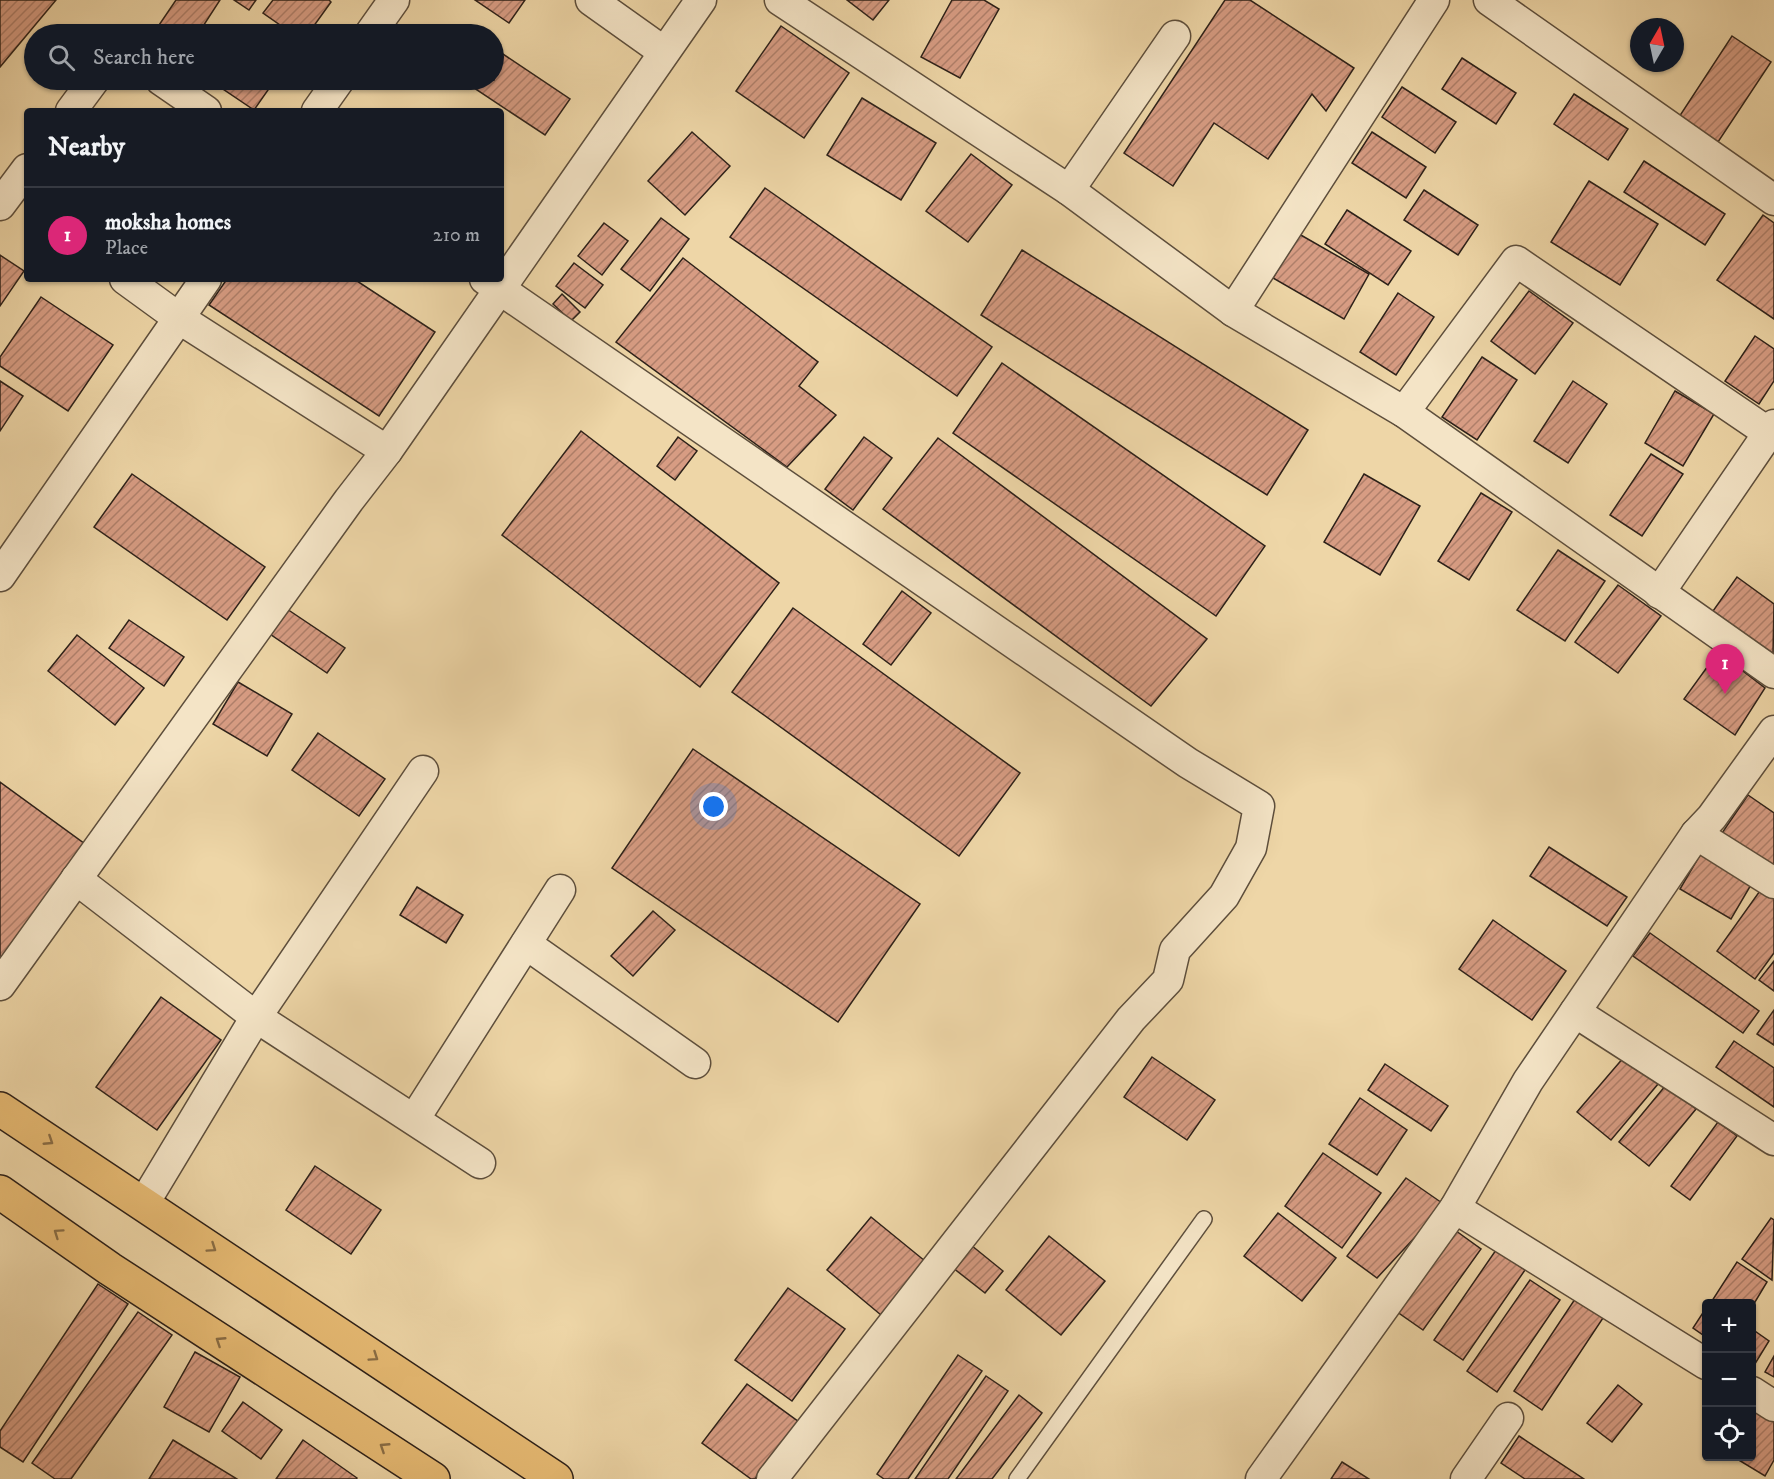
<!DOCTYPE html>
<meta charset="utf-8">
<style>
body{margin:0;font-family:"IM FELL DW Pica",serif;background:#20242c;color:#f1f3f6}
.controls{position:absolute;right:18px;bottom:18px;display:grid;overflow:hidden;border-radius:6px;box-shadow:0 2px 4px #0004}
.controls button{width:54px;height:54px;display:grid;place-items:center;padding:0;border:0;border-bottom:2px solid #363941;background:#171b24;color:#f1f3f6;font:30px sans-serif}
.compass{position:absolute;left:1630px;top:18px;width:54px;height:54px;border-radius:50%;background:#171b24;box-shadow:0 2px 4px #0004;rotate:9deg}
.you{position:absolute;left:714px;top:807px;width:21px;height:21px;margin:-15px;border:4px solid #fff;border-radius:50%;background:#1a73e8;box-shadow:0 0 0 9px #1a73e833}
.badge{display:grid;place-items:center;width:39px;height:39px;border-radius:50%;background:#db2777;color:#fff;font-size:20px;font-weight:700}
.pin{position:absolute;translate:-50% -50px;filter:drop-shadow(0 2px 3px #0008)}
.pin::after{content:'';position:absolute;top:32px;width:21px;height:18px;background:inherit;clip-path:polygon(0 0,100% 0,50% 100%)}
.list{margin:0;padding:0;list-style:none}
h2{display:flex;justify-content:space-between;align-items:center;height:78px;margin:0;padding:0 24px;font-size:26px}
h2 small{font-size:20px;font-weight:400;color:#9ea1a6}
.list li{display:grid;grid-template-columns:39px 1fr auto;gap:18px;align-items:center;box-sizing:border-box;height:96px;padding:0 24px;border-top:2px solid #363941}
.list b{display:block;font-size:22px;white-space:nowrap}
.list p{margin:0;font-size:20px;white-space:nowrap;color:#9ea1a6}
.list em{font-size:20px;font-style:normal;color:#9ea1a6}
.icon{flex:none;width:33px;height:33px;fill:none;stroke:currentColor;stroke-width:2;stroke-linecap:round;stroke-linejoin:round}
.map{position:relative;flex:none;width:1774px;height:1479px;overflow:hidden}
.search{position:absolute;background:#171b24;box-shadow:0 2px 4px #0004;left:24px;top:24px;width:480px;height:66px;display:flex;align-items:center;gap:15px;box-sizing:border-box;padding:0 21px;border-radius:33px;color:#9ea1a6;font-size:22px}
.panel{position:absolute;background:#171b24;box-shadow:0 2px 4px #0004;left:24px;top:108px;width:480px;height:174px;border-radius:6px}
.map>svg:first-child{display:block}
.building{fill:url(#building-hatch);stroke:#2d2119;stroke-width:1.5}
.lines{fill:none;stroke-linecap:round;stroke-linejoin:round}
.service-casing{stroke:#5d4e3c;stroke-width:18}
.minor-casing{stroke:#5d4e3c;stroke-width:33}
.trunk-casing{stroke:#2d2119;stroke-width:36}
.service{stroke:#f4e4c6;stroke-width:15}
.minor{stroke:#f4e4c6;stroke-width:30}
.trunk{stroke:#e7bb74;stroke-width:33}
.oneway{stroke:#8a6e46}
</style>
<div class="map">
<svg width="1774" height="1479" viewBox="0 0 1774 1479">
<defs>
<pattern id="building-hatch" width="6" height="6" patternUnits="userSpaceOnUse" patternTransform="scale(1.5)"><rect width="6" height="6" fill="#d79c83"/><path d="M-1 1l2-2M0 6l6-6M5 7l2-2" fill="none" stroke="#af7f6a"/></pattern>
</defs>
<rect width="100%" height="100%" fill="#eed6a7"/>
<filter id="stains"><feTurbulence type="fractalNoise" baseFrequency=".00333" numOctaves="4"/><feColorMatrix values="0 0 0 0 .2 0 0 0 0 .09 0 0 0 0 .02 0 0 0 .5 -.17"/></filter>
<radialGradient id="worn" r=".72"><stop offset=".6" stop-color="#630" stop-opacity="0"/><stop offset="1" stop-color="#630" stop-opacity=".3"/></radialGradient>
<!-- building -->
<g class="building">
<path d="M 0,0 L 56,0 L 0,67 Z"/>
<path d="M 176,0 L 220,0 L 198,34 L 167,34 L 157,28 Z"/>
<path d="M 234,0 L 256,0 L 249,10 Z"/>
<path d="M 273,0 L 329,0 L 331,2 L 308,34 L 293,34 L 263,13 Z"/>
<path d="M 475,0 L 525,0 L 509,23 Z"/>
<path d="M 847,0 L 889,0 L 873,20 Z"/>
<path d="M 952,0 L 984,0 L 999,9 L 960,78 L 921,57 Z"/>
<path d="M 1225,0 L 1250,0 L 1354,68 L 1326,111 L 1312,94 L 1268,159 L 1214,123 L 1173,186 L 1124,153 Z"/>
<path d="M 781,26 L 849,73 L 804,138 L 736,91 Z"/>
<path d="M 1732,36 L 1771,62 L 1718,142 L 1679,117 Z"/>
<path d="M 494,48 L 570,99 L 545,135 L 462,80 L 494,80 Z"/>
<path d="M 1462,58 L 1516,93 L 1496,124 L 1442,89 Z"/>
<path d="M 226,80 L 275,80 L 254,110 L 220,87 Z"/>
<path d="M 1402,87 L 1456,122 L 1435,153 L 1382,117 Z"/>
<path d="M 1574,94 L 1628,129 L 1608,160 L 1554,124 Z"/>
<path d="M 862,98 L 936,143 L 901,200 L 827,155 Z"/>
<path d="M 692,132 L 730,166 L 685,215 L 648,181 Z"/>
<path d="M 1372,132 L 1426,167 L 1406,198 L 1352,163 Z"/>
<path d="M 971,154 L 1012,185 L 968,242 L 926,211 Z"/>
<path d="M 1644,161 L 1725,214 L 1705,245 L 1624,192 Z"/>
<path d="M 1589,181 L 1658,224 L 1620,285 L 1551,242 Z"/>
<path d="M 765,188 L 992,347 L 957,396 L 730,237 Z"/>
<path d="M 1424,190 L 1478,225 L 1458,255 L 1404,220 Z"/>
<path d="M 1347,210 L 1411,251 L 1388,285 L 1325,244 Z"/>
<path d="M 1763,215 L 1774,223 L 1774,319 L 1717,280 Z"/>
<path d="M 661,218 L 689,239 L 650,291 L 621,269 Z"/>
<path d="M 604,223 L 628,241 L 602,275 L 578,256 Z"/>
<path d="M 1299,234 L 1369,274 L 1344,319 L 1273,278 Z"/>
<path d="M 1022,250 L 1308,430 L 1267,495 L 981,315 Z"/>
<path d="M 0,255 L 24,271 L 0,306 Z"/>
<path d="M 683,258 L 818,362 L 799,386 L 836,415 L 787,467 L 616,342 Z"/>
<path d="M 574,263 L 603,285 L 585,308 L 556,286 Z"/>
<path d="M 227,279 L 354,279 L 435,332 L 379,416 L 209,305 Z"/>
<path d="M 1529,291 L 1573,323 L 1535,374 L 1491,341 Z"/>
<path d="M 1398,293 L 1434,317 L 1396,375 L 1360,352 Z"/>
<path d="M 562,294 L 580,312 L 571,321 L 553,304 Z"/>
<path d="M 41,297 L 113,345 L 68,411 L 0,366 L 0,357 Z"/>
<path d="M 1755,336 L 1774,349 L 1774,381 L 1759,404 L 1725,381 Z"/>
<path d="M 1482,357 L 1517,380 L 1477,440 L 1442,417 Z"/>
<path d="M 1002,363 L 1265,546 L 1216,616 L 953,433 Z"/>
<path d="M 0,381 L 23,396 L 0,431 Z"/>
<path d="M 1573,381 L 1607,404 L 1568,463 L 1534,441 Z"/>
<path d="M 1675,391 L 1714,414 L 1683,466 L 1645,443 Z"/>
<path d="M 581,431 L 779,583 L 700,687 L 502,535 Z"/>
<path d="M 678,437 L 697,451 L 675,480 L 657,466 Z"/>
<path d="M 864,437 L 892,458 L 853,510 L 825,489 Z"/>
<path d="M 938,438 L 1207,639 L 1151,706 L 883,509 Z"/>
<path d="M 1651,454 L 1683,474 L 1642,536 L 1610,515 Z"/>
<path d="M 132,474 L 265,567 L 227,620 L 94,527 Z"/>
<path d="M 1364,474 L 1420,506 L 1380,575 L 1324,542 Z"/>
<path d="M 1481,493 L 1512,512 L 1469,580 L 1438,561 Z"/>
<path d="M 1558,550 L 1605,581 L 1565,641 L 1517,610 Z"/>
<path d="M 1737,577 L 1774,604 L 1773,655 L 1713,611 Z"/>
<path d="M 1618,585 L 1661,616 L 1618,673 L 1575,642 Z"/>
<path d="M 902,591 L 931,613 L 891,665 L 863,644 Z"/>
<path d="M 284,607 L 345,648 L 327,673 L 267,632 Z"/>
<path d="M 793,608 L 1020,773 L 959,856 L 732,692 Z"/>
<path d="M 129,620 L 184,657 L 164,686 L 109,648 Z"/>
<path d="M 77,635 L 144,688 L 115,725 L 48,671 Z"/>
<path d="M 1718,652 L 1765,688 L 1735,735 L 1684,699 Z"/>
<path d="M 238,682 L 292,714 L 267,756 L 213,724 Z"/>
<path d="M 318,733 L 385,779 L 359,816 L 292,770 Z"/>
<path d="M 693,749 L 920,904 L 838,1022 L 612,868 Z"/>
<path d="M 0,782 L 85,844 L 0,960 Z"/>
<path d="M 1748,795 L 1774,813 L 1774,869 L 1722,833 Z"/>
<path d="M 1549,847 L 1627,897 L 1607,926 L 1530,876 Z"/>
<path d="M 1704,848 L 1755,878 L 1731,919 L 1680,889 Z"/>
<path d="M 1767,881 L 1774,886 L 1774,953 L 1755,979 L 1717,951 Z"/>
<path d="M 417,887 L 463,915 L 446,943 L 400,915 Z"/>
<path d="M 653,911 L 675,930 L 633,976 L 611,956 Z"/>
<path d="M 1493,920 L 1566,971 L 1532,1020 L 1459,969 Z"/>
<path d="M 1650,933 L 1759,1011 L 1743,1033 L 1633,956 Z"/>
<path d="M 1774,961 L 1774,991 L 1759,980 Z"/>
<path d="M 161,997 L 221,1040 L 157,1130 L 96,1087 Z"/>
<path d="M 1774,1010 L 1774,1045 L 1757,1034 Z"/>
<path d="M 1734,1041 L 1774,1068 L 1774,1107 L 1716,1067 Z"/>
<path d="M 1152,1057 L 1215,1100 L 1187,1140 L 1124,1097 Z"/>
<path d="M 1624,1057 L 1658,1084 L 1611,1140 L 1577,1112 Z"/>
<path d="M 1385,1064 L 1448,1106 L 1431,1131 L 1368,1090 Z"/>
<path d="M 1666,1085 L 1696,1109 L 1649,1166 L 1619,1142 Z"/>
<path d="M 1360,1098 L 1407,1130 L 1377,1175 L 1329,1144 Z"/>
<path d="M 1718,1122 L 1737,1136 L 1690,1200 L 1671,1186 Z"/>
<path d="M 1323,1153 L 1381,1193 L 1342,1248 L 1285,1206 Z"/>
<path d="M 315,1166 L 381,1210 L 351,1254 L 286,1210 Z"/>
<path d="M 1406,1178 L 1445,1205 L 1377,1278 L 1347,1256 Z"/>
<path d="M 1278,1213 L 1336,1258 L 1302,1301 L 1244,1256 Z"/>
<path d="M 871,1217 L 925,1261 L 881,1315 L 827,1270 Z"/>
<path d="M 1771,1218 L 1774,1220 L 1772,1280 L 1742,1259 Z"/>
<path d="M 1452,1228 L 1481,1249 L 1423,1330 L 1393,1309 Z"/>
<path d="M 1049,1236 L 1105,1281 L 1061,1335 L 1006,1290 Z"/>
<path d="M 966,1241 L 1003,1271 L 985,1293 L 948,1264 Z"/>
<path d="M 1496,1250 L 1525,1270 L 1463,1360 L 1434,1340 Z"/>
<path d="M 1737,1262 L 1767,1282 L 1752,1307 L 1752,1304 L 1710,1304 Z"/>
<path d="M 1530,1280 L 1560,1300 L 1497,1392 L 1467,1371 Z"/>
<path d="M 98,1284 L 128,1304 L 23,1462 L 0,1447 L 0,1431 Z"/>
<path d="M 788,1288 L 845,1329 L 792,1401 L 735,1360 Z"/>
<path d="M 1577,1296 L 1605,1315 L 1542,1410 L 1514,1391 Z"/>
<path d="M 1706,1308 L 1706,1337 L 1693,1328 Z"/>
<path d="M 138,1312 L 172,1335 L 71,1479 L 55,1479 L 32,1463 Z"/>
<path d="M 1752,1329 L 1769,1341 L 1753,1367 L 1752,1366 Z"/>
<path d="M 195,1352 L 240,1377 L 209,1432 L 164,1407 Z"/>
<path d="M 958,1355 L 982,1371 L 908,1479 L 884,1479 L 877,1474 Z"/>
<path d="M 1774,1356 L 1774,1377 L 1765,1372 Z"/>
<path d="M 986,1376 L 1008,1391 L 948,1479 L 915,1479 Z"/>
<path d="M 747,1384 L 799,1422 L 755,1479 L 751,1479 L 702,1443 Z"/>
<path d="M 1618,1385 L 1642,1404 L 1612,1442 L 1587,1423 Z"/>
<path d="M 1019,1395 L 1042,1413 L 992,1479 L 956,1479 Z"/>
<path d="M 243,1402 L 282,1430 L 261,1459 L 222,1431 Z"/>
<path d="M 1752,1403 L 1774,1416 L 1774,1460 L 1765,1476 L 1732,1456 L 1752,1456 Z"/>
<path d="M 1519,1436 L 1584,1479 L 1525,1479 L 1501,1463 Z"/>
<path d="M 173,1440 L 237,1479 L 149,1479 Z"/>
<path d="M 303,1440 L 357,1478 L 356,1479 L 276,1479 Z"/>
<path d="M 1342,1462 L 1369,1479 L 1331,1479 Z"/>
</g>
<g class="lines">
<defs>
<path id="service" d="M 1017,1479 L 1204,1219"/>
<g id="minor">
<path d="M 591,0 L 664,52"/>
<path d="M 780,0 L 1069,190 L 1233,311 L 1434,0"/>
<path d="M 1489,0 L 1774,200"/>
<path d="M 370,34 L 394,0"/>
<path d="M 161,80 L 206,111"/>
<path d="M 71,111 L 94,80"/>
<path d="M 317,111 L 339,80"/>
<path d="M 1069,190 L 1175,36"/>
<path d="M 0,205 L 27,169"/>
<path d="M 125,279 L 180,319 L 387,451"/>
<path d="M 485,279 L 1188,763 L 1259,806 L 1251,848 L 1224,896 L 1175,950 L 1168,980 L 1131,1019 L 772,1479"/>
<path d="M 1233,311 L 1404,412 L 1774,673"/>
<path d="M 1404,412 L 1516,261 L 1769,433"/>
<path d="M 0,576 L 206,279"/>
<path d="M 1659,593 L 1774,425"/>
<path d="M 1696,834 L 1774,883"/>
<path d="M 76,879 L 256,1017 L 480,1163"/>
<path d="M 526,944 L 695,1063"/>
<path d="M 0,985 L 349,500 L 387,451 L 701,0"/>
<path d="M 1575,1012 L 1774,1140"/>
<path d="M 415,1118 L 560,890"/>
<path d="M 144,1203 L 256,1017 L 423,771"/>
<path d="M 1455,1208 L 1706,1364"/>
<path d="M 1752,1392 L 1774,1406"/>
<path d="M 1261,1479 L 1455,1208 L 1528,1081 L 1696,834 L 1712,817 L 1774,731"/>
<path d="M 1466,1479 L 1508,1418"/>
</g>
<g id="trunk">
<path d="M 0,1109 L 556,1479"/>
<path d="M 0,1192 L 110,1269 L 433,1479"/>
</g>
</defs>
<!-- service casing -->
<use href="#service" class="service-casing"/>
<!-- minor casing -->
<use href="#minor" class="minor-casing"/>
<!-- trunk casing -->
<use href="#trunk" class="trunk-casing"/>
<!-- service -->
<use href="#service" class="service"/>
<!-- minor -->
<use href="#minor" class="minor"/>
<!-- trunk -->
<use href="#trunk" class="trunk"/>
</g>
<!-- one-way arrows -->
<defs><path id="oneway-chevron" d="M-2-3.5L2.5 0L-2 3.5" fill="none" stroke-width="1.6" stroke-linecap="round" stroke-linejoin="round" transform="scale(1.5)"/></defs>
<g class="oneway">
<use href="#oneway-chevron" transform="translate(49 1141) rotate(33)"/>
<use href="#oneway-chevron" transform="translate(58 1233) rotate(-145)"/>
<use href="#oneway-chevron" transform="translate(212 1248) rotate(34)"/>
<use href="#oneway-chevron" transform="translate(220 1341) rotate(-147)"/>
<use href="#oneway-chevron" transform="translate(374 1357) rotate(34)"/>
<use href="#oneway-chevron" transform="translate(384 1447) rotate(-147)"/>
</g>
<rect width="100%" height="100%" filter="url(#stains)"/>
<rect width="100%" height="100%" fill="url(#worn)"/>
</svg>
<div class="controls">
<button>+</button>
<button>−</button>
<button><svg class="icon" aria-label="locate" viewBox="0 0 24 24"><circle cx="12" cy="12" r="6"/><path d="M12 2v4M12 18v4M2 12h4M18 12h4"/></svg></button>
</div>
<svg class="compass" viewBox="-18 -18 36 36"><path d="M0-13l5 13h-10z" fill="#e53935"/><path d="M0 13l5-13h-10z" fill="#9ea1a6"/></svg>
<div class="you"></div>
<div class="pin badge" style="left:1725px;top:694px">1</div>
<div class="search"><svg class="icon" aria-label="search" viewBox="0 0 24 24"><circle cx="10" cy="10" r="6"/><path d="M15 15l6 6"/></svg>Search here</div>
<section class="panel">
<h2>Nearby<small></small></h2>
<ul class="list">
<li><span class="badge">1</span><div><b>moksha homes</b><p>Place</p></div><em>210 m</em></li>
</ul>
</section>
</div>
